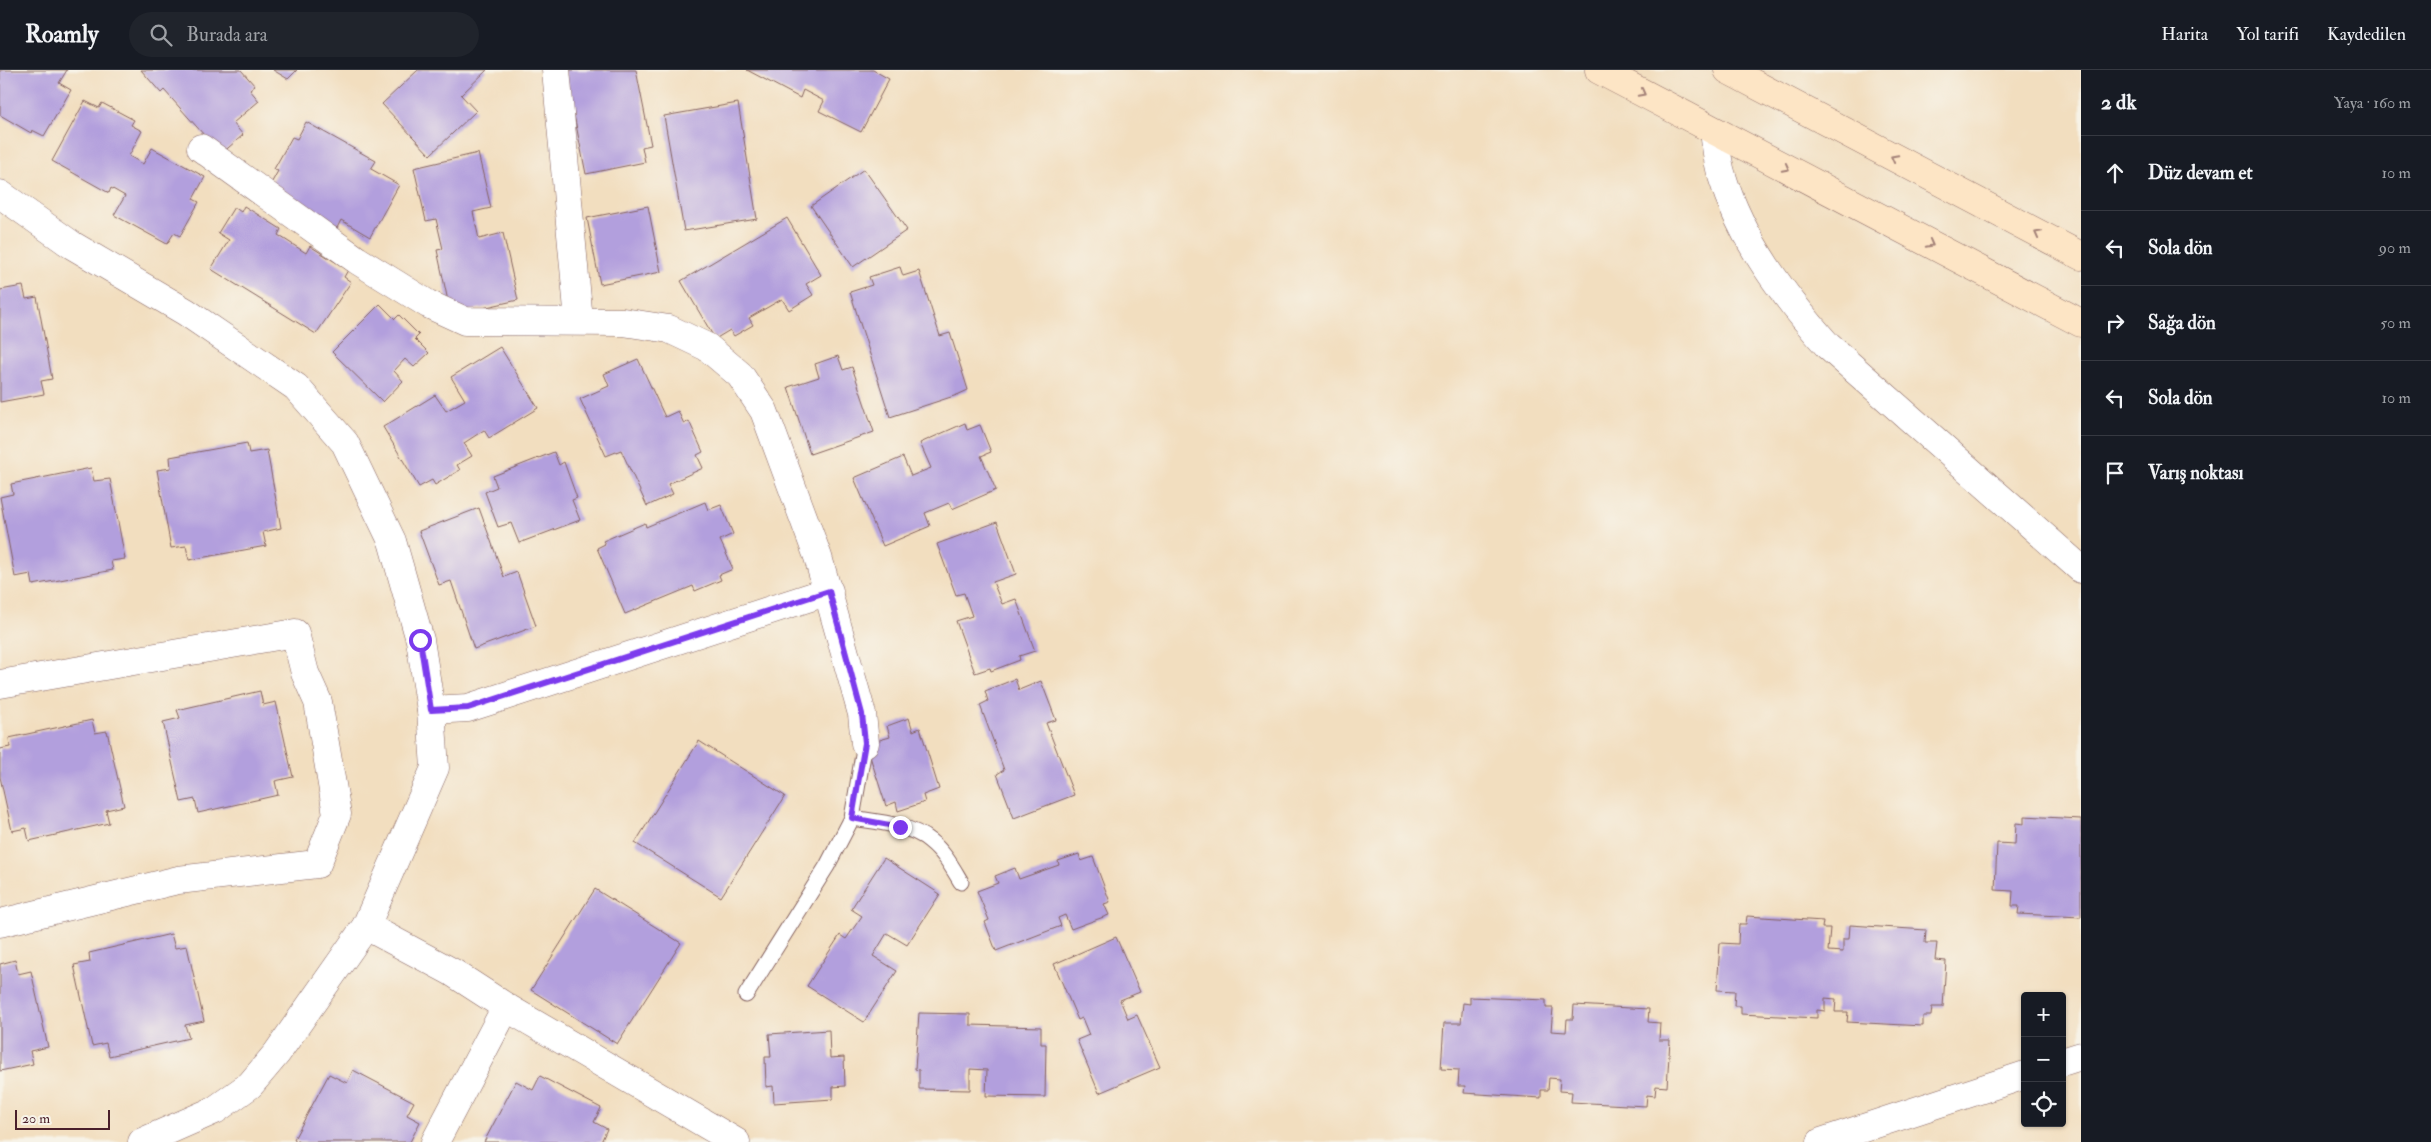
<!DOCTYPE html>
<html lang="tr">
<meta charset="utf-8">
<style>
body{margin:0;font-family:"IM FELL Double Pica",serif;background:#20242c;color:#f1f3f6}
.controls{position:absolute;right:15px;bottom:15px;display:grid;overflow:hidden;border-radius:5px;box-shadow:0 1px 4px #0004}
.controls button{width:45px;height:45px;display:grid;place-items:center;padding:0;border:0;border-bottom:1px solid #363941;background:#171b24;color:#f1f3f6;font:25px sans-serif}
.scale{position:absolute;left:15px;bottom:12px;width:95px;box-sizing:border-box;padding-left:5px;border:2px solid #4a1f2b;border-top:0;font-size:14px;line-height:18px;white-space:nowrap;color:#4a1f2b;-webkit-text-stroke:4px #f7f3e8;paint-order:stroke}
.stop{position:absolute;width:15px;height:15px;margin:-11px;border:4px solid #7c3aed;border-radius:50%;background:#fff}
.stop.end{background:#7c3aed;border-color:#fff;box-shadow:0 1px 5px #0008}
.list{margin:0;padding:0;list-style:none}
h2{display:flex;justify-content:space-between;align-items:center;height:65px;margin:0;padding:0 20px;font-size:21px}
h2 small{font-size:16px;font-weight:400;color:#9ea1a6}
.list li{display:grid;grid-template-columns:32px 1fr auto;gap:15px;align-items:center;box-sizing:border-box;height:75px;padding:0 20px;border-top:1px solid #363941}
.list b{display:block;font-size:19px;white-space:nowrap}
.list em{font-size:16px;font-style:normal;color:#9ea1a6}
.icon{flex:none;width:28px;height:28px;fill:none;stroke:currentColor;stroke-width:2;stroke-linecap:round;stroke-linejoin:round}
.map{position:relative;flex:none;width:2081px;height:1072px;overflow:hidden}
header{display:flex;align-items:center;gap:30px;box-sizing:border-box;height:70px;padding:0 25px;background:#171b24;border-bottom:1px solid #363941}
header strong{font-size:24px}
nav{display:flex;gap:28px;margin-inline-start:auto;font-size:18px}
.search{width:350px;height:45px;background:#20242c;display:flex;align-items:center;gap:12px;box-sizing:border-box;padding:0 18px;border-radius:28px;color:#9ea1a6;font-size:19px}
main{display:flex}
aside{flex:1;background:#171b24}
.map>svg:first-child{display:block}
.building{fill:#b29fdd}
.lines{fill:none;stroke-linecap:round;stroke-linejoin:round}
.lane-casing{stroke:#85625f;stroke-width:17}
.street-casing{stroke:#85625f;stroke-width:29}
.secondary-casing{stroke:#85625f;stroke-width:29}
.lane{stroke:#fff;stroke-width:15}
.street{stroke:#fff;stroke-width:28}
.secondary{stroke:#fde5c5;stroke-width:28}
.oneway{stroke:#a48278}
.route{stroke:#7c3aed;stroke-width:6}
</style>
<header>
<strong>Roamly</strong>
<div class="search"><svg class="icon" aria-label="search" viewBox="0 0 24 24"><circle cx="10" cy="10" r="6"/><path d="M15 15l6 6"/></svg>Burada ara</div>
<nav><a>Harita</a><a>Yol tarifi</a><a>Kaydedilen</a></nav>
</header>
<main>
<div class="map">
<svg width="2081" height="1072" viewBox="0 0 2081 1072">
<rect width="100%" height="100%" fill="#f7f3e8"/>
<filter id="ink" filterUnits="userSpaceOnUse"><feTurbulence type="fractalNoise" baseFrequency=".02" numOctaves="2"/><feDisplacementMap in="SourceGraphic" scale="10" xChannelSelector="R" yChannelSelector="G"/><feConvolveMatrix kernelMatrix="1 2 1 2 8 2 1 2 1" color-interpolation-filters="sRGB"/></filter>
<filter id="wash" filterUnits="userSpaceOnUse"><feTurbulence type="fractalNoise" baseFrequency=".0096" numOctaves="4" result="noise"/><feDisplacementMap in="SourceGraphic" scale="20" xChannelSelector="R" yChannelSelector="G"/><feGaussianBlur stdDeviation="1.12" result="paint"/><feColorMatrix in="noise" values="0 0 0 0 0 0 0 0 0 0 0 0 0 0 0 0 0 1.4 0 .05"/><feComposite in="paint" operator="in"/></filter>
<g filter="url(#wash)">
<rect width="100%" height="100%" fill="#f2debf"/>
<g id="blocks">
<!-- building -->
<g class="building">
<path d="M 0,0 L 67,0 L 59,13 L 71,20 L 44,66 L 32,60 L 31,63 L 0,45 Z"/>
<path d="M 141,0 L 241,0 L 255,16 L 250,20 L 259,31 L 233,53 L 243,65 L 221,84 L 164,20 L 161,23 Z"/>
<path d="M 273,0 L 297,0 L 288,9 Z"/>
<path d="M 418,0 L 487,0 L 461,25 L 476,41 L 430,85 L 382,34 Z"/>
<path d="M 565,0 L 636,0 L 651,75 L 642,77 L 645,92 L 586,104 Z"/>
<path d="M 747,0 L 873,0 L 889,9 L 861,62 L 819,41 L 824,31 L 803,20 L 800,28 Z"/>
<path d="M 85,31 L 99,38 L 102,33 L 134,50 L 131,55 L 142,61 L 129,86 L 143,94 L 152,78 L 205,107 L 193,129 L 199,132 L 180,166 L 174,163 L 167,174 L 114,145 L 125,126 L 111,118 L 109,123 L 52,91 Z"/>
<path d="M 738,33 L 757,149 L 684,161 L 664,46 Z"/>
<path d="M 306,52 L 376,91 L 371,99 L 399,115 L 370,167 L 341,150 L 337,158 L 268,119 L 278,101 L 274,99 L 292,67 L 297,69 Z"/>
<path d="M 478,83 L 491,138 L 473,142 L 479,169 L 503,163 L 518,230 L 451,245 L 437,180 L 443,179 L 436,149 L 426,151 L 414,98 Z"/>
<path d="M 864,99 L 907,160 L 853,197 L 811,136 Z"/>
<path d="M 244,136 L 281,159 L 278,165 L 306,183 L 310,176 L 348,200 L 344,207 L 351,212 L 316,264 L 211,199 L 229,170 L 218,163 L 234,137 L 241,142 Z"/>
<path d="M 648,136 L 661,202 L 600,214 L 587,148 Z"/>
<path d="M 787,148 L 821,205 L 806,214 L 813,225 L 789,240 L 782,229 L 749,248 L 753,255 L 734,266 L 730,260 L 715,269 L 681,211 Z"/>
<path d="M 900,197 L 903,206 L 919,201 L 940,266 L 950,263 L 968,320 L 957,325 L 890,347 L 850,222 L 872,215 L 869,207 Z"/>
<path d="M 23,216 L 26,229 L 37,227 L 52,309 L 41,311 L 44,324 L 0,332 L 0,220 Z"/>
<path d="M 380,234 L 395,249 L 399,245 L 419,265 L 415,269 L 429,283 L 414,297 L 405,289 L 394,301 L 403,311 L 383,332 L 332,282 Z"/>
<path d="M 500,277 L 538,338 L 489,368 L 484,360 L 464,373 L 472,386 L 457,395 L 460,400 L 435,415 L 432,410 L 419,417 L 383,357 L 435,325 L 446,341 L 465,330 L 451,307 Z"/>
<path d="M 838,286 L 843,300 L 852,297 L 874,362 L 810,384 L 788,317 L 819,307 L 815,294 Z"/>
<path d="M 638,289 L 665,347 L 678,341 L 684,354 L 689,351 L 703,382 L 697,385 L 703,398 L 668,414 L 673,424 L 647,436 L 621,380 L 606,386 L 580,329 L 609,316 L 604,304 Z"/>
<path d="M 965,353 L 967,360 L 980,355 L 991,382 L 981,386 L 996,420 L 952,439 L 949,433 L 925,443 L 930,456 L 883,476 L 854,408 L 903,387 L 911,406 L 931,398 L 920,373 Z"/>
<path d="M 247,373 L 249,383 L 267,380 L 281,458 L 263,462 L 266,476 L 189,490 L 186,476 L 171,478 L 157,400 L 171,398 L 170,387 Z"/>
<path d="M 554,382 L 559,395 L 564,392 L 577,428 L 572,430 L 580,450 L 519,473 L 511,453 L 498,457 L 485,422 L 497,417 L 493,406 Z"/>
<path d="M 91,398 L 94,411 L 110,409 L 125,489 L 111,491 L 113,500 L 33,515 L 31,504 L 15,507 L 0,427 L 13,424 L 11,414 Z"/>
<path d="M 705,432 L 708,440 L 721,435 L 733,464 L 720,470 L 733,499 L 719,505 L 721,510 L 695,521 L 693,516 L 625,544 L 597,478 L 605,474 L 603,471 L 645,453 L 646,457 Z"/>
<path d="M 479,438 L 504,507 L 517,502 L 536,556 L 474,579 L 451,511 L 439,515 L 419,461 Z"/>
<path d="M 997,452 L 1016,504 L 993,512 L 1002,534 L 1016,529 L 1035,581 L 1019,586 L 1020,590 L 991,601 L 990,598 L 975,603 L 956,551 L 972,546 L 964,523 L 956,525 L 937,474 Z"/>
<path d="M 1015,609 L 1019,620 L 1041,611 L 1056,650 L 1046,653 L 1074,725 L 1014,748 L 997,704 L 1004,700 L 980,635 L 988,631 L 985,621 Z"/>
<path d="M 260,621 L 263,635 L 276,632 L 293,707 L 275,711 L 278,725 L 198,743 L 195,729 L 181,732 L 163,652 L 180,648 L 177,640 Z"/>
<path d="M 909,648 L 913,661 L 920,658 L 939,719 L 923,725 L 925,732 L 898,741 L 896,732 L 886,736 L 866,674 L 890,667 L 887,656 Z"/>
<path d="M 92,650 L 95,663 L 107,661 L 124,736 L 106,740 L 109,753 L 29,771 L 26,758 L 12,761 L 0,707 L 0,679 L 10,677 L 9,668 Z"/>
<path d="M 699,671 L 785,726 L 721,827 L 635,773 Z"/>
<path d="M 2024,746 L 2081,749 L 2081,847 L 2018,844 L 2019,836 L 2012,836 L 2013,821 L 1995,820 L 1997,773 L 2015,774 L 2016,753 L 2024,754 Z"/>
<path d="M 1079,784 L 1081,791 L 1093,787 L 1110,832 L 1104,834 L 1109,845 L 1071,859 L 1065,845 L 1058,848 L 1061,856 L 996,881 L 985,852 L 989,850 L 977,821 L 998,813 L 995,806 L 1015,798 L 1019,809 L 1059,795 L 1058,791 Z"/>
<path d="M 884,788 L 940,824 L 907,875 L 887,863 L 873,886 L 897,901 L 864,952 L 807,916 L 840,865 L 846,869 L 862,846 L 851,839 Z"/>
<path d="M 595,819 L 681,873 L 617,974 L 531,920 Z"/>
<path d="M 1747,846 L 1823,851 L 1822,858 L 1830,858 L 1828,881 L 1843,882 L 1843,869 L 1849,869 L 1850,855 L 1926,860 L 1925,873 L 1937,873 L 1935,890 L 1946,891 L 1943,937 L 1932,937 L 1931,946 L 1923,946 L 1923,956 L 1847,952 L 1848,942 L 1835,942 L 1836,929 L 1825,928 L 1825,941 L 1817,940 L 1817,948 L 1741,944 L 1741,936 L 1734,936 L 1735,921 L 1717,920 L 1720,873 L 1738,874 L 1739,854 L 1746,854 Z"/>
<path d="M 171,864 L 175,878 L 187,876 L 204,951 L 185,955 L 189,968 L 109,986 L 106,973 L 92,976 L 74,895 L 90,892 L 89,883 Z"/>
<path d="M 1116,867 L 1140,922 L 1120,930 L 1128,949 L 1137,945 L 1160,997 L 1099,1023 L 1077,970 L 1089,965 L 1082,948 L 1078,950 L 1054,894 Z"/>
<path d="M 15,890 L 18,904 L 31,901 L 48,977 L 30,981 L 33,994 L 0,1001 L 0,894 Z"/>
<path d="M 1470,927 L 1546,930 L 1546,938 L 1553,938 L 1551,961 L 1566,962 L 1567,949 L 1573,949 L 1574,935 L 1649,939 L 1648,952 L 1660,953 L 1659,970 L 1670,970 L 1667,1017 L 1656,1016 L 1655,1026 L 1647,1025 L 1646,1036 L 1571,1032 L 1572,1022 L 1559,1021 L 1560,1009 L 1549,1008 L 1548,1020 L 1541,1020 L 1541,1028 L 1464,1023 L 1465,1016 L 1458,1016 L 1459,1000 L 1441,999 L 1444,953 L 1461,953 L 1463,933 L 1470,934 Z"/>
<path d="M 919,943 L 970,944 L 970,955 L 1041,957 L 1041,974 L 1046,974 L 1045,1027 L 986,1026 L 987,1000 L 970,999 L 970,1020 L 919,1019 L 919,1000 L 915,999 Z"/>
<path d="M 829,960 L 830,988 L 844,987 L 845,1016 L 833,1017 L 833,1029 L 774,1033 L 773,1016 L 766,1017 L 765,987 L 771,987 L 769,964 Z"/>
<path d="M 353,1000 L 414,1032 L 407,1045 L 420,1052 L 410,1072 L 299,1072 L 294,1069 L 329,1004 L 347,1013 Z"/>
<path d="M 540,1006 L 601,1038 L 594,1052 L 607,1059 L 601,1072 L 484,1072 L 516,1011 L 533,1020 Z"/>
</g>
</g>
</g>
<g filter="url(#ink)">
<use href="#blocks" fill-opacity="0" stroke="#85625f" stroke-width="1"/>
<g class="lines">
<defs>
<g id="lane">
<path d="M 852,748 C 876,752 910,754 930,771 C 944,782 952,797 961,812"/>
<path d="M 746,925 L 827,796 L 852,748 L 865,673"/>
</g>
<g id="street">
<path d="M 556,0 L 579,251"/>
<path d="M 1714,61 C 1716,75 1717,91 1722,106 C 1741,170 1785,227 1828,276 L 2081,499"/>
<path d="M 201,78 L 357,190 L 428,234 L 465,251 L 623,252 L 669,259 L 707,277 L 740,305 L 764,341 L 818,487 L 862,644 L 865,673"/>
<path d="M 0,124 L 72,175 L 186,242 L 296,317 L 345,373 L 392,471 L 420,570 L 431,640 L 435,698 L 366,856 L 277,983 L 250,1015 L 215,1040 L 142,1072"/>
<path d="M 0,614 L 295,563 L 305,603 L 318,632 L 337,744 L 317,794 L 178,810 L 0,853"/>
<path d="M 431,640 L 468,638 L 829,521"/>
<path d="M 366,856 L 452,902 L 506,937 L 736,1072"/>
<path d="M 2062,992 L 2081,986"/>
<path d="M 435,1072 L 506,937"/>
<path d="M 1821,1072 L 2025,1005"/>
</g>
<g id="secondary">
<path d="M 1599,0 L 2081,253"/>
<path d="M 1728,0 L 2081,186"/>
</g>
</defs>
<!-- lane casing -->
<use href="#lane" class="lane-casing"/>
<!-- street casing -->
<use href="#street" class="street-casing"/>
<!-- secondary casing -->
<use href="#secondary" class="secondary-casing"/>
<!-- lane -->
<use href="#lane" class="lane"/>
<!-- street -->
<use href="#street" class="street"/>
<!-- secondary -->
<use href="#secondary" class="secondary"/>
</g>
<!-- one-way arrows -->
<defs><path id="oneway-chevron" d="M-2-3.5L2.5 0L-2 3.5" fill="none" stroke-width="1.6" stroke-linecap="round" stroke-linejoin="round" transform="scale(1.25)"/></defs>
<g class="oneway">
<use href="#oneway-chevron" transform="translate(1642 23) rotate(28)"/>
<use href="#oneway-chevron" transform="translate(1894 88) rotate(-152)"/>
<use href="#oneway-chevron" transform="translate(1786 98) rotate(28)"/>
<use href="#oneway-chevron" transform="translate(2038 164) rotate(-152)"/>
<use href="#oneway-chevron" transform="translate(1930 174) rotate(28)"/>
</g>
</g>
<g class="lines" filter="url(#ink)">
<!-- route -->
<path class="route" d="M 420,570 L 431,640 L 468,638 L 829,521 L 862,644 L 865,673 L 852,748 L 900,757"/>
</g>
</svg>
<div class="controls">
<button>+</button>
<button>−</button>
<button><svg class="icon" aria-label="locate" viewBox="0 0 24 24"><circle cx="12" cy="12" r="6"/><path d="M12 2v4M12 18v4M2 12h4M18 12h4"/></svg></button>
</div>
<div class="scale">20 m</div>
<div class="stop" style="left:420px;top:570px"></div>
<div class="stop end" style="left:900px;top:757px"></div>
</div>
<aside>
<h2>2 dk<small>Yaya · 160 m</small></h2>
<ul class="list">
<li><svg class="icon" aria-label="ahead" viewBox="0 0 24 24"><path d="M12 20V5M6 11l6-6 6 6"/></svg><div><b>Düz devam et</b></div><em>10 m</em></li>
<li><svg class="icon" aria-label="left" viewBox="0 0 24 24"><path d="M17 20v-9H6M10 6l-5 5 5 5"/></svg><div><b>Sola dön</b></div><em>90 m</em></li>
<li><svg class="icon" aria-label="right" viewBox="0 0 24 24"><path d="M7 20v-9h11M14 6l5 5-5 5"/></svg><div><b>Sağa dön</b></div><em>50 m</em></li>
<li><svg class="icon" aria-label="left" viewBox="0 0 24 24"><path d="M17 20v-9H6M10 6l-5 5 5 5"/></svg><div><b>Sola dön</b></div><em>10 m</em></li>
<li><svg class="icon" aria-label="arrive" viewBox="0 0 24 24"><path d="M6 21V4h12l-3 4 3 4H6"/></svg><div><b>Varış noktası</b></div></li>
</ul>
</aside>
</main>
